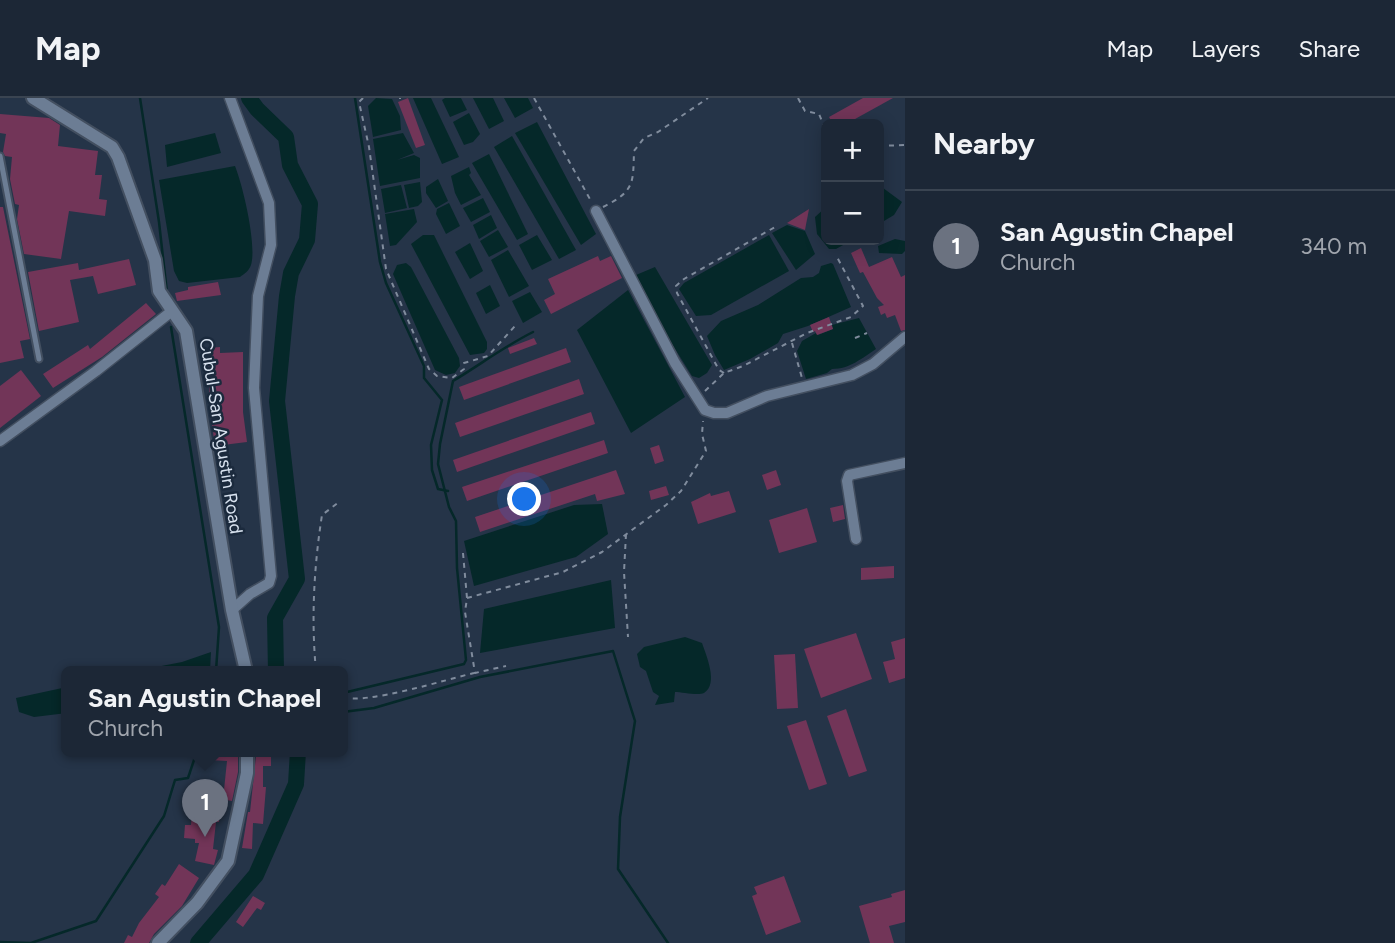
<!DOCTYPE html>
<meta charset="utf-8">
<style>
body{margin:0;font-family:Figtree,sans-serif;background:#293342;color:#f1f3f6}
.controls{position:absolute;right:21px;top:21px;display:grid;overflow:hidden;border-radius:10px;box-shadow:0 4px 18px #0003}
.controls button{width:63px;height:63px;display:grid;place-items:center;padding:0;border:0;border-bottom:2px solid #3a4451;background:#1c2736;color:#f1f3f6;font:35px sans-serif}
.you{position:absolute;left:525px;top:402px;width:24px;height:24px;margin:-18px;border:5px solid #fff;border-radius:50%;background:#1a73e8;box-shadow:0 0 0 10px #1a73e833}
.badge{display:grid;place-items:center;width:46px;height:46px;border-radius:50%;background:#95b2f1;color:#fff;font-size:23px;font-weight:700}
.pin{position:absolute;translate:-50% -58px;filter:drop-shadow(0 2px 4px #0008)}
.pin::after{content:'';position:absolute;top:37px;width:24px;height:21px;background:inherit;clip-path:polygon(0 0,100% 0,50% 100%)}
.popup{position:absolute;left:61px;top:568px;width:287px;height:91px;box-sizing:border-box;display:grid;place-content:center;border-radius:10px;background:#1c2736;filter:drop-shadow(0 2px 5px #0005);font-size:23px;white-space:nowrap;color:#a0a5ad}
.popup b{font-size:26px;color:#f1f3f6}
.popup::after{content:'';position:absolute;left:50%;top:100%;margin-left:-14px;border:14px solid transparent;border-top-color:#1c2736}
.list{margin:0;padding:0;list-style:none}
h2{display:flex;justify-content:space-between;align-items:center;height:91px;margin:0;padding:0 28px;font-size:30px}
h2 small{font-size:23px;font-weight:400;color:#a0a5ad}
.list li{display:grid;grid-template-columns:46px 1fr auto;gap:21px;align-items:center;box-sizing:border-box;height:112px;padding:0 28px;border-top:2px solid #3a4451}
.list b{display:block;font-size:26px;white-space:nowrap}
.list p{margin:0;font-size:23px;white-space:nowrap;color:#a0a5ad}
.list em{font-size:23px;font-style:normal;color:#a0a5ad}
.map{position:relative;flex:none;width:905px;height:845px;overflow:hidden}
header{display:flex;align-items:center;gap:42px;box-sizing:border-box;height:98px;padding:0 35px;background:#1c2736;border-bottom:2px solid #3a4451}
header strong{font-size:33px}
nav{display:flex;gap:38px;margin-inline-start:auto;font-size:24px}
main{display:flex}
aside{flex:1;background:#1c2736}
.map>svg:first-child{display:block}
.water{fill:#052829}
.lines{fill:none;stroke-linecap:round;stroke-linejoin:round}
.stream{stroke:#052829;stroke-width:2.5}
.river{stroke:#052829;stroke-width:16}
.building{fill:#723558}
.service-casing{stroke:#434f60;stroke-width:9}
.minor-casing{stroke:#434f60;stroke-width:13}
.tertiary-casing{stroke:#434f60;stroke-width:16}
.path{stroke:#808c9d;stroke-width:2;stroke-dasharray:5 5;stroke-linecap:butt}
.service{stroke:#6c7d94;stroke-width:5}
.minor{stroke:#6c7d94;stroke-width:10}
.tertiary{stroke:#6c7d94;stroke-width:12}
.labels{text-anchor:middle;stroke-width:5;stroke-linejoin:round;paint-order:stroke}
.street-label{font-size:18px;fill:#d8e2ef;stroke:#1b2a3d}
</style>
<header>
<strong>Map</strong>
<nav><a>Map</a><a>Layers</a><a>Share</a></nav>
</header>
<main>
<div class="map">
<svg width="905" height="845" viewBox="0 0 905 845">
<rect width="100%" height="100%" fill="#253448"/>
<!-- water -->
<g class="water">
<path d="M 376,0 L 392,1 L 400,18 L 401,32 L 373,39 L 368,8 Z"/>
<path d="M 413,0 L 431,0 L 459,59 L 442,66 Z"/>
<path d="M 445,0 L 461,0 L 467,12 L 450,19 L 442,2 Z"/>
<path d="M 473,0 L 493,0 L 504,23 L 489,31 Z"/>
<path d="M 504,0 L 528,0 L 533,10 L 515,20 Z"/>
<path d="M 469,15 L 480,36 L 473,44 L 464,47 L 453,24 Z"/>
<path d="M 537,24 L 596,136 L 581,147 L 515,35 Z"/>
<path d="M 215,35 L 221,55 L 167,69 L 165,47 Z"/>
<path d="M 403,35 L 414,55 L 397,62 L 414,57 L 420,60 L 420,80 L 380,88 L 373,41 Z"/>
<path d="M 512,38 L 576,152 L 559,161 L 494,49 Z"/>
<path d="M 489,56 L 528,136 L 517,142 L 472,65 Z"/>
<path d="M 235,68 C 243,88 257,147 251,167 C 249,173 244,176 240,179 L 187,185 L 179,183 L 174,173 L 159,82 Z"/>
<path d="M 469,69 L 471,75 L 469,77 L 481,97 L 461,107 L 455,95 L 451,78 Z"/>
<path d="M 438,81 L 448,103 L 436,110 L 426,95 L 426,89 Z"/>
<path d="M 420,84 L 422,104 L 418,108 L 409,110 L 404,87 Z"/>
<path d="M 401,87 L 407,110 L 385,115 L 381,91 Z"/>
<path d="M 879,87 L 902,104 L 894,117 L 879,126 Z"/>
<path d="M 483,100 L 490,114 L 471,124 L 463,110 Z"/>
<path d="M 449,105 L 460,128 L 446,136 L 436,116 L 437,111 Z"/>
<path d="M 826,109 L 826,142 L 852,142 L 836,151 L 829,151 L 817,136 L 815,119 Z"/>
<path d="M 414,111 L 417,124 L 396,147 L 390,148 L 385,116 Z"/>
<path d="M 491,117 L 497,130 L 479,141 L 473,127 Z"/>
<path d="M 787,127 L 805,133 L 815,156 L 796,172 L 772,135 Z"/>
<path d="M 498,132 L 508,149 L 489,159 L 480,143 Z"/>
<path d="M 423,137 L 434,137 L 487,244 L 487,251 L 484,255 L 470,257 L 411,146 Z"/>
<path d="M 537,137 L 552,162 L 532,172 L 519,147 Z"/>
<path d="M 769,137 L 789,173 L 711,217 L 696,218 L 679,191 L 684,185 Z"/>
<path d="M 895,141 L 905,143 L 905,153 L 902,156 L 879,155 L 878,148 Z"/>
<path d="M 470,145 L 483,173 L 470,181 L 455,154 Z"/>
<path d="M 508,152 L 529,188 L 509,199 L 491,162 Z"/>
<path d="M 406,165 L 411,169 L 459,260 L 460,268 L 455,275 L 446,277 L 435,272 L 393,176 L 397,167 Z"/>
<path d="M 831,165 L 833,166 L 851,209 L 808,228 L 783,236 L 778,245 L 750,261 L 724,272 L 715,257 L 707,238 L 721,223 L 758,207 L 801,180 L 813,179 L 819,175 L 821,168 Z"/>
<path d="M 655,169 L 712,267 L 707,275 L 699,280 L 692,278 L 667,238 L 637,183 L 636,177 Z"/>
<path d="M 490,187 L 500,208 L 486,216 L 476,195 Z"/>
<path d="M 628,192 L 685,299 L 631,335 L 577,232 Z"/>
<path d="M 530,194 L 542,214 L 523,225 L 512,203 Z"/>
<path d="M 859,220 L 876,251 C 862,260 850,271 832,271 L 827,275 L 806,281 L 797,253 L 802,243 L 816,235 L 818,237 L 833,231 L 832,227 Z"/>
<path d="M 602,406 L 608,436 L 576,459 L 474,488 L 464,443 L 574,407 Z"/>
<path d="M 611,482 L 615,530 L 480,555 L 484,511 Z"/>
<path d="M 685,539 L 702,545 C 706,557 719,586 704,595 C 698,598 682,594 675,594 L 674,604 L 655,607 L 659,598 L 653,594 L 646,573 L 640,569 L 637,556 L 644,549 Z"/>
<path d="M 211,554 L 210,573 L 136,573 L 182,564 Z"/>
<path d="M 67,589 L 67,615 L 34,619 L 19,614 L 16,600 Z"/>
</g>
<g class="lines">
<!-- stream -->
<g class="stream">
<path d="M 140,0 L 159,124 L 167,195"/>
<path d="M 355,0 L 380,164 L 386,185 L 424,268 L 424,280 L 442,302 L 431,347 L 432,372 L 438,391 L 448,393"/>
<path d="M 171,229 L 219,529 L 216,573"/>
<path d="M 343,595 L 464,566 L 466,562 L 457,470 L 456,423 L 449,409 L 438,366 L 440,346 L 453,283 C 481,266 505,248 533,234"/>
<path d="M 343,614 L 374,610 L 480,579 L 613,553 L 635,623 L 620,719 L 618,771 L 668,845"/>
<path d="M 0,844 L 31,845 L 96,823 L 164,718 L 175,682 L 188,680 L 197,653"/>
</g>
<!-- river -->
<g class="river">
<path d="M 249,0 L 257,11 L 286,39 L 290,67 L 310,106 L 307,142 L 291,175 L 287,198 L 277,303 L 297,481 L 275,520 L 276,573"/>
<path d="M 198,845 L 256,777 L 296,686 L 298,653"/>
</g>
</g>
<!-- building -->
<g class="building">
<path d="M 408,0 L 425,47 L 416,50 L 398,4 Z"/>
<path d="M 863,0 L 893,0 L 846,26 L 833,26 L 829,19 Z"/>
<path d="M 0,16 L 49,20 L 60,27 L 58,48 L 98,53 L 95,77 L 102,77 L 99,101 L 107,102 L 105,118 L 69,113 L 61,161 L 24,156 L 17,121 L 19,107 L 15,106 L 10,81 L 12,59 L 5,58 L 3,54 L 6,36 L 0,35 Z"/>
<path d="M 0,109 L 3,109 L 30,241 L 20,243 L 24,260 L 0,265 Z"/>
<path d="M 809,111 L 805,132 L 787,125 Z"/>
<path d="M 861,150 L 869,169 L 892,159 L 901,179 L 905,177 L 905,232 L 901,233 L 895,217 L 887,220 L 885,215 L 881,217 L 878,209 L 884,207 L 877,200 L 863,174 L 860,175 L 851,155 Z"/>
<path d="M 598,158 L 600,163 L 611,158 L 622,180 L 551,216 L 544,202 L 555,196 L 548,181 Z"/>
<path d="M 129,161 L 136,187 L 98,196 L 93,178 L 70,182 L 79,224 L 39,233 L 28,174 L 78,165 L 79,172 Z"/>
<path d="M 218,184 L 221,197 L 177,203 L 175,195 L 188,192 L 188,189 Z"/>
<path d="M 146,205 L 156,216 L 102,259 L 53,290 L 43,276 L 88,247 L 90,251 Z"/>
<path d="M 829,219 L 833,231 L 817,237 L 815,233 L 813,234 L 810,227 Z"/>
<path d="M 534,240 L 537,246 L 510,256 L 508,250 Z"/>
<path d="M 220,249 L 220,255 L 243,254 L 243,314 L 247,344 L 215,348 L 210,314 L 208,250 Z"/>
<path d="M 566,250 L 571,264 L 464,302 L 459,289 Z"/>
<path d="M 21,272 L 41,298 L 0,330 L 0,288 Z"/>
<path d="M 579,281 L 584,296 L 460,339 L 455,325 Z"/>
<path d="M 591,314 L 595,326 L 457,374 L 453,362 Z"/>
<path d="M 604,342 L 608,355 L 467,403 L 462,389 Z"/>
<path d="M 659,347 L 664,363 L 655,366 L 650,350 Z"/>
<path d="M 616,372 L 625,396 L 597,403 L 595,396 L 480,434 L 475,419 Z"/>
<path d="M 776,372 L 781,387 L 767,392 L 762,377 Z"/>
<path d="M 666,388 L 669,397 L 651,402 L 649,393 Z"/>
<path d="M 729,393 L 736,414 L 698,426 L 691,404 L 710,395 L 711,398 Z"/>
<path d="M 843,407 L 845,421 L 833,424 L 830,410 Z"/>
<path d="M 807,410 L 817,444 L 779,455 L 769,422 Z"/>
<path d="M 894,468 L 894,480 L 861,482 L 861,470 Z"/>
<path d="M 856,535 L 872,581 L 821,600 L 804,551 Z"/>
<path d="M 905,540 L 905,580 L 889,585 L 883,564 L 895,561 L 891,544 Z"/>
<path d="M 795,556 L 798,610 L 777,611 L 774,557 Z"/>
<path d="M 846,611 L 867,673 L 849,679 L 827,618 Z"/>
<path d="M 806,622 L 827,686 L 809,692 L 787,628 Z"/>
<path d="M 210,653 L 230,653 L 230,656 L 238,656 L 238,674 L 232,703 L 221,701 L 219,724 L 216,724 L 213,751 L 218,752 L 214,767 L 195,763 L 199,745 L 195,745 L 195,741 L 184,740 L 185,727 L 191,727 L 193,703 L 190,702 L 191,694 L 216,698 L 217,691 L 224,692 L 227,663 L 209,662 Z"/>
<path d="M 262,653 L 270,653 L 271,658 L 271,668 L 263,668 L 263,689 L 266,689 L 263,726 L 253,725 L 252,751 L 242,750 L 248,714 L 250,714 L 256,658 L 262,658 Z"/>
<path d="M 179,766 L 199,780 L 182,808 L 154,836 L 149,845 L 124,845 L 128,837 L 132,839 L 139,825 L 159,799 L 155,796 L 162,786 L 165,788 Z"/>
<path d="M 784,778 L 801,824 L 766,837 L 752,798 L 757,796 L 754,789 Z"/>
<path d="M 905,792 L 905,824 L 889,828 L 894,845 L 870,845 L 859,808 L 892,799 L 891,796 Z"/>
<path d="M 253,798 L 265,805 L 261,812 L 257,810 L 243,829 L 236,824 Z"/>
</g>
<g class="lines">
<defs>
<path id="service" d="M 0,58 L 39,261"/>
<g id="minor">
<path d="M 230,0 L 269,105 L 271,147 L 258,198 L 254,290 L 271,478 L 269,485 L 250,496 L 232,512"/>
<path d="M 596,113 L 675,265 L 705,312 L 714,315 L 727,315 L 767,298 L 852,277 L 873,266 L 905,239"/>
<path d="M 0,343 L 96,273 L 172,213"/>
<path d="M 856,441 L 847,383 L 849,377 L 905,365"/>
</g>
<g id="tertiary">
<path d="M 33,0 L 112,49 L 118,59 L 155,162 L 159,193 L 186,233 L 232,512 L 246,573"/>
<path d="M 158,845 L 197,805 L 228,763 L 247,675 L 247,653"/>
</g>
</defs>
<!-- service casing -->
<use href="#service" class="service-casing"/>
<!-- minor casing -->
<use href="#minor" class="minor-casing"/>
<!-- tertiary casing -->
<use href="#tertiary" class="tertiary-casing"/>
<!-- path -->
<g class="path">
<path d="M 363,0 L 359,4 L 369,49 L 386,171 L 429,271 L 437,278 L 452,280 L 464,271 L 464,265 L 488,258 L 515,228"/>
<path d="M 400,0 L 400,1"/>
<path d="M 534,0 L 591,103"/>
<path d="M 798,0 L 805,13 L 819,16 L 826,33"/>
<path d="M 879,48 L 905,47"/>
<path d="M 603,109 C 635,93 633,85 634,53 L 644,40 L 658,34 L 708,0"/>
<path d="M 855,240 L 867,235"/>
<path d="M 792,245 L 802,280"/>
<path d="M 724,275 L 719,272 L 677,195 L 676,188 L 684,181 L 775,129"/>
<path d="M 705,293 L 724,275 L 743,268 L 807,235 L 851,219 L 863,208 L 837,159"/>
<path d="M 626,436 L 624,474 L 628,539"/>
<path d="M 463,455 L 467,500 L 465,514 L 475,575 L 506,568"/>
<path d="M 467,500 L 563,474 L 602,454 L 666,407 L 681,393 L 706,353 L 702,336 L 703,323"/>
<path d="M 316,573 C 311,521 314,468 322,417 L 339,404"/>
<path d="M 343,599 C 365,607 448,581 474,575"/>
</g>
<!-- service -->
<use href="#service" class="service"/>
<!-- minor -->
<use href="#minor" class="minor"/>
<!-- tertiary -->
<use href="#tertiary" class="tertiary"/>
</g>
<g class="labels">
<!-- street labels -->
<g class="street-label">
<text transform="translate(221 338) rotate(81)" y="6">Cubul-San Agustin Road</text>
</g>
</g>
</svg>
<div class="controls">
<button>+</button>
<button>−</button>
</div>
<div class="you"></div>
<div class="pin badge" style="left:205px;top:739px;background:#6b7280">1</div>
<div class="popup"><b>San Agustin Chapel</b>Church</div>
</div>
<aside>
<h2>Nearby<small></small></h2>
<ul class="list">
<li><span class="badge" style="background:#6b7280">1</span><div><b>San Agustin Chapel</b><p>Church</p></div><em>340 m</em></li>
</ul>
</aside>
</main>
